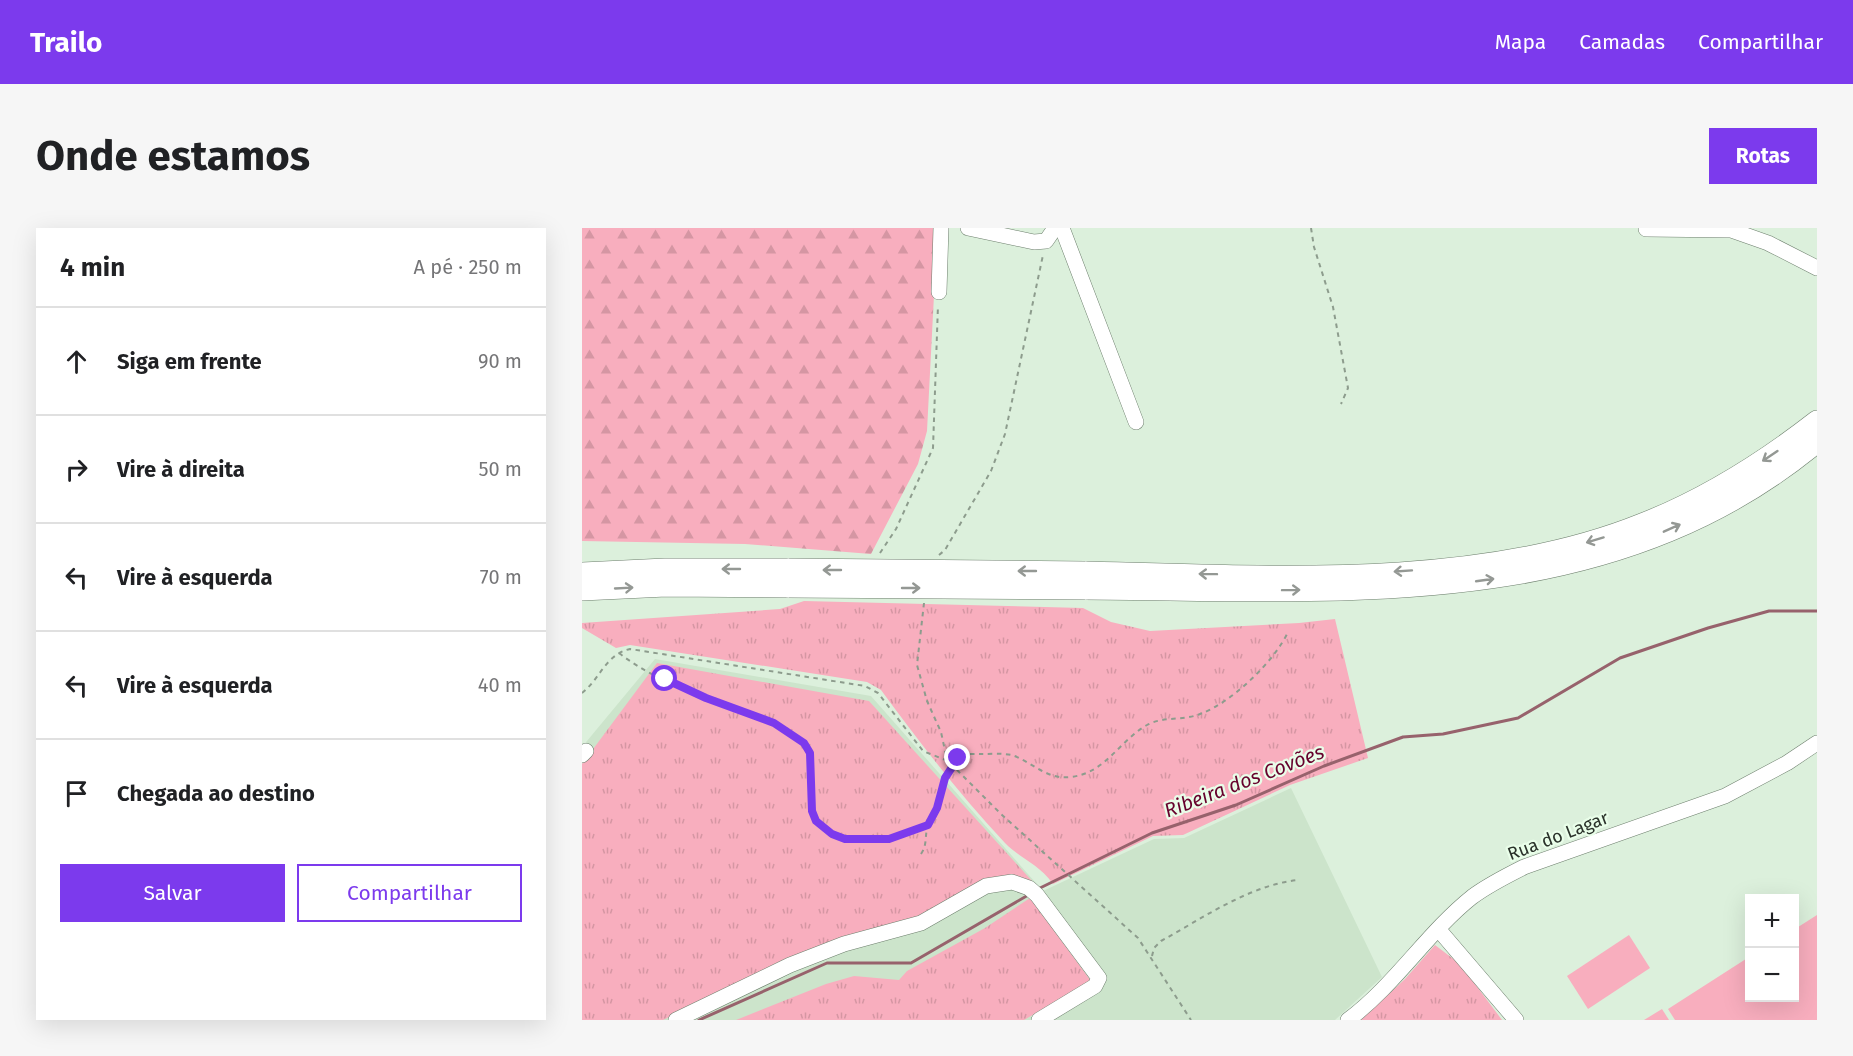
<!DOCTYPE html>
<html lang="pt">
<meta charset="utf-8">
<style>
body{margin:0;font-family:"Fira Sans",sans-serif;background:#f6f6f6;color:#202124}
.controls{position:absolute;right:18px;bottom:18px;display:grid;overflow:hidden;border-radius:0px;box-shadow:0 6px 24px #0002}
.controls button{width:54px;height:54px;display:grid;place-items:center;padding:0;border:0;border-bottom:2px solid #e0e0e0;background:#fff;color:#202124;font:30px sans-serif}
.stop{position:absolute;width:18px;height:18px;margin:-14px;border:4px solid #7c3aed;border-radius:50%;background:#fff}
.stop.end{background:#7c3aed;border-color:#fff;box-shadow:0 2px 6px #0008}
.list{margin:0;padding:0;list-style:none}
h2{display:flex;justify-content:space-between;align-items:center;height:78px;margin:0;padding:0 24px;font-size:26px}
h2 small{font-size:20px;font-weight:400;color:#757577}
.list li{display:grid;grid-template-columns:39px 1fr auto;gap:18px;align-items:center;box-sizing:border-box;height:108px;padding:0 24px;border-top:2px solid #e0e0e0}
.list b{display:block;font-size:22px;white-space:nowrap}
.list em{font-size:20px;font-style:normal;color:#757577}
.actions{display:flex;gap:12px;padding:18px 24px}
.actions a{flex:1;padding:14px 0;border:2px solid #7c3aed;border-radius:0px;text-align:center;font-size:21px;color:#7c3aed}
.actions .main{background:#7c3aed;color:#fff}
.icon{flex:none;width:33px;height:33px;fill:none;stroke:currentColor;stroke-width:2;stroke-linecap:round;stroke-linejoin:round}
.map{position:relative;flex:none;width:1235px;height:792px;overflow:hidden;border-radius:0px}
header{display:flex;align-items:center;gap:36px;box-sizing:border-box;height:84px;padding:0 30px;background:#7c3aed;color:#fff}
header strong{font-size:28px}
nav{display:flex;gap:33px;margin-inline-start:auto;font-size:21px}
.intro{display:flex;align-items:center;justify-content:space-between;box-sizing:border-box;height:144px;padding:0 36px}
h1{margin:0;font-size:42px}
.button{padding:15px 27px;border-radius:0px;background:#7c3aed;color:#fff;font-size:21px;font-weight:700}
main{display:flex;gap:36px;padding:0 36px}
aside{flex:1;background:#fff;border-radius:0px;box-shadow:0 6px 24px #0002}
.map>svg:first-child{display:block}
.built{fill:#cce4cb}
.grass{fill:url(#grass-tufts)}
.forest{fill:url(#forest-firs)}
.pitch{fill:#f8aebe}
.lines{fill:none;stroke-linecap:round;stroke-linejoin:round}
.stream{stroke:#97626c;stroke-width:3}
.minor-casing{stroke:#6d7f6d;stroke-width:16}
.highway-casing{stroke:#6d7f6d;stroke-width:22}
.path{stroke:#8d9c8d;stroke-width:2;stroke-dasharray:4.5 4.5;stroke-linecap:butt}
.minor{stroke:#fff;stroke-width:15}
.highway{stroke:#fff;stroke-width:21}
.highway-bridge-casing{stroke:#6d7f6d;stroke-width:22;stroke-linecap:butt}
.highway-bridge{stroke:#fff;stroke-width:21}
.oneway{stroke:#949894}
.route{stroke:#7c3aed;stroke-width:8}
.labels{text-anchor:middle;stroke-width:4.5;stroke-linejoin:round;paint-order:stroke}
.street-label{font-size:18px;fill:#2a322a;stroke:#e9fee9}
.water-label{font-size:20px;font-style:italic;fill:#67022d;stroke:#e9fee9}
</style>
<header>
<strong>Trailo</strong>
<nav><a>Mapa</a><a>Camadas</a><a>Compartilhar</a></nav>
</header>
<div class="intro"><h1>Onde estamos</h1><a class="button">Rotas</a></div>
<main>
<aside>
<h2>4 min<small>A pé · 250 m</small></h2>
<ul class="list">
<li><svg class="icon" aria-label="ahead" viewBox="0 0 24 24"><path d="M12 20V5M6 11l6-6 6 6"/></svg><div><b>Siga em frente</b></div><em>90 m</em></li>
<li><svg class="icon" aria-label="right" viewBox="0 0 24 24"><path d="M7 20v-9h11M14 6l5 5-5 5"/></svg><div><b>Vire à direita</b></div><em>50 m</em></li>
<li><svg class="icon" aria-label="left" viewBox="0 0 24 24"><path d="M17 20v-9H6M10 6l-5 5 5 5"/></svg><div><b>Vire à esquerda</b></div><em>70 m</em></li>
<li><svg class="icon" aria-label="left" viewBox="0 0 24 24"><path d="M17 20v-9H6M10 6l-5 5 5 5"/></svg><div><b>Vire à esquerda</b></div><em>40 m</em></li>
<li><svg class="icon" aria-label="arrive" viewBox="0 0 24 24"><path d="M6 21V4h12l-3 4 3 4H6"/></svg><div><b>Chegada ao destino</b></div></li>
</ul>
<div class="actions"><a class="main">Salvar</a><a>Compartilhar</a></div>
</aside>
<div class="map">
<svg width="1235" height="792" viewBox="0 0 1235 792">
<defs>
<pattern id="grass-tufts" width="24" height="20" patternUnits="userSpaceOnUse" patternTransform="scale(1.5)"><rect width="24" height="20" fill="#f8aebe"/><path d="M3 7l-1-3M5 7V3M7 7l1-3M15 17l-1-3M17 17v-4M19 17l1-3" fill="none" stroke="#d596a3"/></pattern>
<pattern id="forest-firs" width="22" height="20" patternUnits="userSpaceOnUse" patternTransform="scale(1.5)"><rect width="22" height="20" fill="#f8aebe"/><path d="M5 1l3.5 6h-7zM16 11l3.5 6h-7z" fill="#d596a3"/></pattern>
</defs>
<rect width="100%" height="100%" fill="#dcf0dc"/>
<!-- built -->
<path class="built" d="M 73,431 L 289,468 L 461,663 L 572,611 L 602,610 L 709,560 L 800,749 L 753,792 L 0,792 L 0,519 Z"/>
<!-- grass -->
<g class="grass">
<path d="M 222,373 L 501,380 L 529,394 L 568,403 L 717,395 L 753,391 L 786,530 L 708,557 L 601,607 L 571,608 L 471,656 C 456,635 440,632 423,615 C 378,567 338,515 299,462 L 285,454 L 48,417 L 34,420 L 0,400 L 0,395 L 198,381 Z"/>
<path d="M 75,435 L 287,473 L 460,664 L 431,650 L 338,692 L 205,730 L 81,792 L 0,792 L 0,536 Z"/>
<path d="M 448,670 L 509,753 L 442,792 L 154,792 L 244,756 L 272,748 L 317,752 L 325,743 L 403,700 Z"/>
<path d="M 853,717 L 878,736 L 920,792 L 779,792 L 823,751 Z"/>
</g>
<!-- forest -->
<path class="forest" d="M 0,0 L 352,0 L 352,67 L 345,203 L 336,236 L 289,326 L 163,316 L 0,313 Z"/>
<!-- pitch -->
<g class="pitch">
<path d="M 1235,687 L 1235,792 L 1093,792 L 1086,781 L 1167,729 L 1168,770 L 1212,770 L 1213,701 Z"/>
<path d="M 1047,707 L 1068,740 L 1006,781 L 985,748 Z"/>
<path d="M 1080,781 L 1087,792 L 1062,792 Z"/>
</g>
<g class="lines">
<!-- stream -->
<g class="stream">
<path d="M 456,661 L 570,605 L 654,577 L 742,538 L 821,509 L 861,506 L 936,490 L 1038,430 L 1126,400 L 1187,383 L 1235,383"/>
<path d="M 117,792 L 245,735 L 329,735 L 448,666"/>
</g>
<defs>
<g id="minor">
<path d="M 386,0 L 452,14 L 464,13 L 473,0"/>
<path d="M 480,0 L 554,194"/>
<path d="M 1064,1 L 1149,2 L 1186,15 L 1235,40"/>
<path d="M 357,64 L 359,0"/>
<path d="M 0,527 L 4,523"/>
<path d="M 857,702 L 934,792"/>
<path d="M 94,792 L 208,737 L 262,716 L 339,695 L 404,658 L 430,654 L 447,660 L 455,667 L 517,750 L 513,758 L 457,792"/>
<path d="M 766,792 C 813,757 845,705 890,669 C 906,657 924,648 942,639 L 1143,568 L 1205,535 L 1235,515"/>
</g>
<g id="highway">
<path d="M 503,344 C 680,348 894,363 1060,296 C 1124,271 1181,235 1235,193"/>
<path d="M 0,345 L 83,341 L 207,341"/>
<path d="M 503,361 C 757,362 1026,388 1235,214"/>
<path d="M 0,362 L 84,358 L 207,359"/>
</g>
</defs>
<!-- minor casing -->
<use href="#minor" class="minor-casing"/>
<!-- highway casing -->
<use href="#highway" class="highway-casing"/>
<!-- path -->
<g class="path">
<path d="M 729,0 L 732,19 L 751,79 L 766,160 L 759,176"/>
<path d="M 298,325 L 314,301 L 351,220 L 356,77"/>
<path d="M 357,327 L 363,322 L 409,243 L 423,206 L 461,27"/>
<path d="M 342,375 L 335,437 L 345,473 L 359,504 L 365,532"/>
<path d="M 37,425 C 61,444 98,461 127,471 C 158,482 198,490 222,515 C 244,539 210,585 250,606 C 268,616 302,616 321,608 C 330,604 336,599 346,597"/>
<path d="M 0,465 C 18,451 24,426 48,421 L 283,458 L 296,465 L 341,523 L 366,533 L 419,586 L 556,710 L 609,792"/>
<path d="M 339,626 C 345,617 343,610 345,600 C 347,593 352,587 355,580 C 361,563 362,543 376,530 C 382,525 391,526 398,526 C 408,526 420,525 430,527 C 450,534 465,552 488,549 C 523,546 537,513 565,497 C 581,488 601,493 618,486 C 649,475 692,434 706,404"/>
<path d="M 570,728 L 572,720 L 579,713 C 621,690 666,658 715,652"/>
</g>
<!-- minor -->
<use href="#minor" class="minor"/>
<!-- highway -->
<use href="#highway" class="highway"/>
<defs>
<g id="highway-bridge">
<path d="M 207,341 L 503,344"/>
<path d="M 207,359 L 503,361"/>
</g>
</defs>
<!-- highway-bridge casing -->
<use href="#highway-bridge" class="highway-bridge-casing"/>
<!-- highway-bridge -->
<use href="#highway-bridge" class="highway-bridge"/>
</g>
<!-- one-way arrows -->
<defs><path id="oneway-shaft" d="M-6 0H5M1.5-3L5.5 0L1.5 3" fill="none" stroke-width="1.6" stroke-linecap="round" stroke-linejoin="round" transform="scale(1.5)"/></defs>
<g class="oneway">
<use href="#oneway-shaft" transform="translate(1188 228) rotate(146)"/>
<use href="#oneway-shaft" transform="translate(1090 300) rotate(-24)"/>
<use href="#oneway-shaft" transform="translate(1013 312) rotate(163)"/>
<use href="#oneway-shaft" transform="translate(149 341) rotate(-180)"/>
<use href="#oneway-shaft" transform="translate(250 342) rotate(-180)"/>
<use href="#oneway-shaft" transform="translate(445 343) rotate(-180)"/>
<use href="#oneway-shaft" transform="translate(821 343) rotate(176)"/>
<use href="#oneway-shaft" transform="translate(626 346) rotate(-179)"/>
<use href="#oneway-shaft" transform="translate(903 352) rotate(-8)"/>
<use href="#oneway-shaft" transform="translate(42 360) rotate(-3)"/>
<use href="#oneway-shaft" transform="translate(329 360)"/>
<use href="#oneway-shaft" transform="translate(709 362) rotate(-1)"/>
</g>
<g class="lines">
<!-- route -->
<path class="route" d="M 83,451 L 124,470 L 192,495 L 222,515 L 228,525 L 230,583 L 234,593 L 250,606 L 263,611 L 307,611 L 346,597 L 355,580 L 363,550 L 376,530"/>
</g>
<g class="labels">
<!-- street labels -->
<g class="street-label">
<text transform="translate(976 608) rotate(-21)" y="6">Rua do Lagar</text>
</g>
<!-- water labels -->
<g class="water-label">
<text transform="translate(662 553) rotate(-21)" y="7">Ribeira dos Covões</text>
</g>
</g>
</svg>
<div class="controls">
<button>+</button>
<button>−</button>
</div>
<div class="stop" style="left:83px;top:451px"></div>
<div class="stop end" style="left:376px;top:530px"></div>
</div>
</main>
